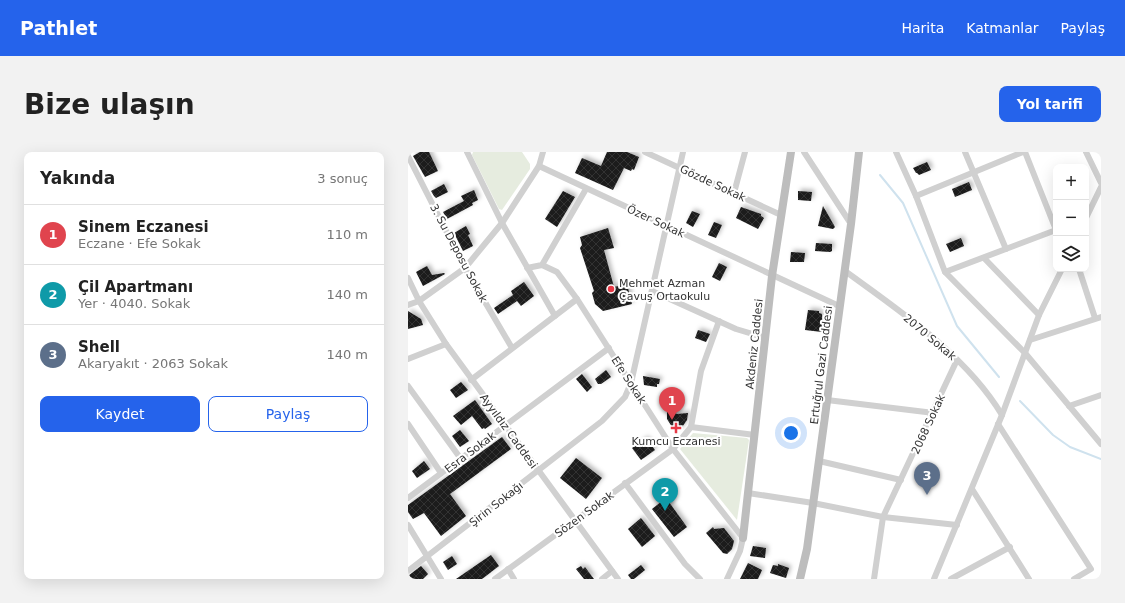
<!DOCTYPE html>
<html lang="tr">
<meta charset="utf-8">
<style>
body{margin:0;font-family:"DejaVu Sans",sans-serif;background:#f2f2f2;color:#222}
.controls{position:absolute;right:12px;top:12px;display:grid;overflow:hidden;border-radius:8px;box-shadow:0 4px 16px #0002}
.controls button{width:36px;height:36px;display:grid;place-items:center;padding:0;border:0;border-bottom:1px solid #e0e0e0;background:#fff;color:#222;font:20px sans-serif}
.you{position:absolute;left:383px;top:281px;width:14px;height:14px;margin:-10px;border:3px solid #fff;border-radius:50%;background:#1a73e8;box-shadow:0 0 0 6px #1a73e833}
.badge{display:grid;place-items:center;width:26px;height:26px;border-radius:50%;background:#2563eb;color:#fff;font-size:13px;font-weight:700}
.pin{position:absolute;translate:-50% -33px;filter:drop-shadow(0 1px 2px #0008)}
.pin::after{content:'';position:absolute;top:21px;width:14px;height:12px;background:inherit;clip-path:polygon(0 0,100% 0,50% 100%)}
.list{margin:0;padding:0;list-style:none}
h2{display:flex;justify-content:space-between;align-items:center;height:52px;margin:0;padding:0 16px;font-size:17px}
h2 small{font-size:13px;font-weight:400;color:#767676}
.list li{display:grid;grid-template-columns:26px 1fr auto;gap:12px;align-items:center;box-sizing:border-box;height:60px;padding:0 16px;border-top:1px solid #e0e0e0}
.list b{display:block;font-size:15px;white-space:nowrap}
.list p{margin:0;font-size:13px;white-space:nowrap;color:#767676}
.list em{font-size:13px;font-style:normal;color:#767676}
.actions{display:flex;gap:8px;padding:12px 16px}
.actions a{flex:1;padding:9px 0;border:1px solid #2563eb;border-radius:8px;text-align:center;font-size:14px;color:#2563eb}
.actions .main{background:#2563eb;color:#fff}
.icon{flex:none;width:22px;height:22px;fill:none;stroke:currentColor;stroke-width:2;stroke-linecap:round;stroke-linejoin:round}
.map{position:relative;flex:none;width:693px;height:427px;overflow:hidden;border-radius:8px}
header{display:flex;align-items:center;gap:24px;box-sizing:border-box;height:56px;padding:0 20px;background:#2563eb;color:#fff}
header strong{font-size:19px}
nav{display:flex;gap:22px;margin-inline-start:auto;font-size:14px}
.intro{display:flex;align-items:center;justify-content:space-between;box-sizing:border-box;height:96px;padding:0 24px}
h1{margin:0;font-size:28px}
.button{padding:10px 18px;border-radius:8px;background:#2563eb;color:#fff;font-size:14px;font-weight:700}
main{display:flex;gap:24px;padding:0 24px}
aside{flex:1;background:#fff;border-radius:8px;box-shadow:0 4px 16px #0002}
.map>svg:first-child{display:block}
.park{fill:#e6ecdf}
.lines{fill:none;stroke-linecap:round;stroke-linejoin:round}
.stream{stroke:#cfe2ee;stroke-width:2}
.building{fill:url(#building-cross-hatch);filter:url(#shadow)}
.street{stroke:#d0d0d0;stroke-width:6}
.secondary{stroke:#bdbdbd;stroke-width:8}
.poi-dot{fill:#e63946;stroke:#fff;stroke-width:1.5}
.labels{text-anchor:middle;stroke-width:4;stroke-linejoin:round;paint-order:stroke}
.street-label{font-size:11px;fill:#333;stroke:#fff}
.poi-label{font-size:11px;fill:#333;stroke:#fff;text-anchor:start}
</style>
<header>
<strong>Pathlet</strong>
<nav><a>Harita</a><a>Katmanlar</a><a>Paylaş</a></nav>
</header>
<div class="intro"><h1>Bize ulaşın</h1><a class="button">Yol tarifi</a></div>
<main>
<aside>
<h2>Yakında<small>3 sonuç</small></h2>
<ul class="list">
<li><span class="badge" style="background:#e0444e">1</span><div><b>Sinem Eczanesi</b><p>Eczane · Efe Sokak</p></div><em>110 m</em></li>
<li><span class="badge" style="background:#0f9aa8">2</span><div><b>Çil Apartmanı</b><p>Yer · 4040. Sokak</p></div><em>140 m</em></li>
<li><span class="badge" style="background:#5c6f8a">3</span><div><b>Shell</b><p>Akaryakıt · 2063 Sokak</p></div><em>140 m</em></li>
</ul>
<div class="actions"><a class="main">Kaydet</a><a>Paylaş</a></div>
</aside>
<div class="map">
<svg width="693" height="427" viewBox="0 0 693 427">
<defs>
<pattern id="building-cross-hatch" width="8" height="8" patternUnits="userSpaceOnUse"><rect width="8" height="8" fill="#1a1a1a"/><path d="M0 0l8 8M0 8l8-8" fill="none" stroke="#333"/></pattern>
<filter id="shadow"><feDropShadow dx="2.5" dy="-2.5" stdDeviation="2" flood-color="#0004"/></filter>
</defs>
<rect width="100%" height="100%" fill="#fff"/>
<!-- park -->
<g class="park">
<path d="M 65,0 L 114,0 L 122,12 L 122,17 L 94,58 L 91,57 L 64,3 Z"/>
<path d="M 285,281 L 339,286 L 341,288 L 329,368 L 272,297 Z"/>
</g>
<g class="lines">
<!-- stream -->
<g class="stream">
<path d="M 472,23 L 495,51 L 549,174 L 591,225"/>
<path d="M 612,249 L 645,283 L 662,295 L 693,307"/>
</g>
</g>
<!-- building -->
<g class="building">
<path d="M 12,0 L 21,0 L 30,19 L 17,25 L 5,4 Z"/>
<path d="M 199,0 L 219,0 L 231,5 L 226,18 L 224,17 L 223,19 L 216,16 L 205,38 L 167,21 L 174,6 L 193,14 Z"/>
<path d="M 519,10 L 523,18 L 511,23 L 509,21 L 508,21 L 505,16 Z"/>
<path d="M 561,30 L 564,38 L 547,45 L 544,37 Z"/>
<path d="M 36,32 L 40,40 L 28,46 L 26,44 L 23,39 Z"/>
<path d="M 66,38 L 70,48 L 64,51 L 65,53 L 39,67 L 35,60 L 56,49 L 53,44 Z"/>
<path d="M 155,39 L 167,45 L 149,75 L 137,67 Z"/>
<path d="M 390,39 L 404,40 L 403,49 L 390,48 Z"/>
<path d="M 415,54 L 427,75 L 425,77 L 410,74 Z"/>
<path d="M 333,55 L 353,62 L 353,64 L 356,66 L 350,77 L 328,66 Z"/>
<path d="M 284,59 L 292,62 L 285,75 L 278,71 Z"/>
<path d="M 306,70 L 314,73 L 308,86 L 300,83 Z"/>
<path d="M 58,74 L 62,82 L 60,83 L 65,94 L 55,99 L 46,81 Z"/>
<path d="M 200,76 L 206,96 L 196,98 L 206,135 L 219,132 L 224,152 L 195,159 L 187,152 L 184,141 L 186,139 L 172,96 L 174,93 L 172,85 Z"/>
<path d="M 553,86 L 556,94 L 542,100 L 538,92 Z"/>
<path d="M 408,91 L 424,92 L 424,99 L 422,100 L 407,99 Z"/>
<path d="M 383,100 L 397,101 L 396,110 L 382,110 Z"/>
<path d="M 311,111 L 319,115 L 312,129 L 304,125 Z"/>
<path d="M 19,114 L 24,123 L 36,121 L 37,122 L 15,134 L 8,120 Z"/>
<path d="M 116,130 L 126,144 L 113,154 L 109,149 L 90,162 L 86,156 L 105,143 L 103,139 Z"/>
<path d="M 400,158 L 411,159 L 411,161 L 414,162 L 414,180 L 397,178 Z"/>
<path d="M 0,159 L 13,167 L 15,173 L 0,177 Z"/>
<path d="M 290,178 L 302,182 L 298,190 L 287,186 Z"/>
<path d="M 198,218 L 203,225 L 193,232 L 190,232 L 187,227 Z"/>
<path d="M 174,222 L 184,235 L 179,240 L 168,227 Z"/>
<path d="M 235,224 L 252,227 L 251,232 L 249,232 L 249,235 L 236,233 Z"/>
<path d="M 53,230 L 60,238 L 48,246 L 42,238 Z"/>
<path d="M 67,248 L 84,272 L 77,277 L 76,276 L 74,277 L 64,264 L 53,273 L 45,264 Z"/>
<path d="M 259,258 L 269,262 L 280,261 L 279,268 L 272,278 L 266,278 L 259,267 Z"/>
<path d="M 52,278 L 61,289 L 52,295 L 44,284 Z"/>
<path d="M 94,285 L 103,297 L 42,342 L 58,364 L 33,384 L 16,361 L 5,367 L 0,360 L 0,353 Z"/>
<path d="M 238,286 L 247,298 L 233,308 L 224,296 Z"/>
<path d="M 168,306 L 194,326 L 178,347 L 152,326 Z"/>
<path d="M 16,309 L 22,317 L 9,326 L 4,319 Z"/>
<path d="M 258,346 L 279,375 L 266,385 L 244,357 Z"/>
<path d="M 233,366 L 247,384 L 234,395 L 220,377 Z"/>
<path d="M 305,375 L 306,377 L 316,376 L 326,389 L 324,397 L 319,402 L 315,401 L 298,381 Z"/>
<path d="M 345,394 L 358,396 L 357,406 L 342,404 Z"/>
<path d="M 83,403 L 91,414 L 74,427 L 48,427 Z"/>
<path d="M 44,404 L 49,412 L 40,418 L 35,410 Z"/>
<path d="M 340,411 L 354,418 L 350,427 L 332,427 Z"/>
<path d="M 370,412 L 381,416 L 378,426 L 362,421 L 365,413 L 370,414 Z"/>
<path d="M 233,413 L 237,418 L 226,427 L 223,427 L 220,423 Z"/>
<path d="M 13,414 L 20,422 L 15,427 L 0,427 L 0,424 Z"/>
<path d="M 173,414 L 175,417 L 177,415 L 186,427 L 176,427 L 168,417 Z"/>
</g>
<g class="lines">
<!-- street -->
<g class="street">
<path d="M 59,0 L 94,71 L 147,164"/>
<path d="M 237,0 L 373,63"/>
<path d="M 396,0 L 443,72"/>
<path d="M 488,0 L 508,44 L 537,120 L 617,201 L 693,292"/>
<path d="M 557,0 L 598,97"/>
<path d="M 617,0 L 648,78"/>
<path d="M 678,0 L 693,31"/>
<path d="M 0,4 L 57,116 L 104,196"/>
<path d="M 131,14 L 431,154"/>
<path d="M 326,41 L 337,0"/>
<path d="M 508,44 L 615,0"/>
<path d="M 678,66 L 693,35"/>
<path d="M 576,106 L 631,163"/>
<path d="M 134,113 L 149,120 L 169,147 L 265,297 L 335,386 L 332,399 L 319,427"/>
<path d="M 119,116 L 134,113 L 178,37"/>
<path d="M 671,117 L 687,166"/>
<path d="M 437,119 C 492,159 558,203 594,263"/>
<path d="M 537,120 L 648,78"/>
<path d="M 0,126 L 11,149 L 38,192 L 210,427"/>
<path d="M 244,139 L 328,177 L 358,186"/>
<path d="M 0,153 L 11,149 L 57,116 L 94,71 L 131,14 L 135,0"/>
<path d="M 622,188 L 693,165"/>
<path d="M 0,207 L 38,192"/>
<path d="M 63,228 L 169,147"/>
<path d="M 0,234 L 53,307"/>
<path d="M 419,248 L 526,261"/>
<path d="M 661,254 L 693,243"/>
<path d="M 0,272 L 33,321"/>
<path d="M 590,272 L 683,417 L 666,427"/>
<path d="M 283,275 L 293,219 L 311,169"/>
<path d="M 411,309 L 493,328"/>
<path d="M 217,331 L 277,412 L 292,427"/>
<path d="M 564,337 L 621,427"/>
<path d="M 340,341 L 405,351 L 475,365 L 549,373"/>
<path d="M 0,346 L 201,196"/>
<path d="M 0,373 L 33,427"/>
<path d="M 100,417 L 106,427"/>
<path d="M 0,419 L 194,269 L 217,245 L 223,231 L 275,0"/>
<path d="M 87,427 L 265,297 L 283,275 L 347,283"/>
<path d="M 194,427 L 204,419"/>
<path d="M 466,427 L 475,365 L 549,208"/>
<path d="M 526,427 L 594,263 L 631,163 L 654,117"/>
<path d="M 543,427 L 602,395"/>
</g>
<!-- secondary -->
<g class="secondary">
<path d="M 335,386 L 364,124 L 383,0"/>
<path d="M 392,427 L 399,397 L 443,72 L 451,0"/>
</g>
</g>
<!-- markers -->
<g class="poi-dot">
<circle cx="203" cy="137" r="4"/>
<path d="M266 270h4v4h4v4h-4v4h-4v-4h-4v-4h4z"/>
</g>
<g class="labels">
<!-- street labels -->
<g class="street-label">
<text transform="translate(305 31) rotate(25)" y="4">Gözde Sokak</text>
<text transform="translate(248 69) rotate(25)" y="4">Özer Sokak</text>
<text transform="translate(51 101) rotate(62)" y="4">3. Su Deposu Sokak</text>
<text transform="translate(522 185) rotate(40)" y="4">2070 Sokak</text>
<text transform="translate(346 192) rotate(-84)" y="4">Akdeniz Caddesi</text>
<text transform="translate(413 213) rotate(-83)" y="4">Ertuğrul Gazi Caddesi</text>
<text transform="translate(221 228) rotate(57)" y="4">Efe Sokak</text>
<text transform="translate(520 272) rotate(-65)" y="4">2068 Sokak</text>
<text transform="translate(101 279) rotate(54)" y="4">Ayyıldız Caddesi</text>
<text transform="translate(62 300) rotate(-37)" y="4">Esra Sokak</text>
<text transform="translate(88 352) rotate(-38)" y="4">Şirin Sokağı</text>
<text transform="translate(176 362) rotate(-36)" y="4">Sözen Sokak</text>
</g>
<!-- poi labels -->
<g class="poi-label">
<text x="211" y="135">Mehmet Azman<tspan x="211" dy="13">Çavuş Ortaokulu</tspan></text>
<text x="268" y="293" text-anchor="middle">Kumcu Eczanesi</text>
</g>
</g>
</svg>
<div class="controls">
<button>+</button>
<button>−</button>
<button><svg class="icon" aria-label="layers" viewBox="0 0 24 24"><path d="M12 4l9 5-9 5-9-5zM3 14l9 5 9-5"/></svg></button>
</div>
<div class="you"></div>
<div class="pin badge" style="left:264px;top:268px;background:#e0444e">1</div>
<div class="pin badge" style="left:257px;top:359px;background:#0f9aa8">2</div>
<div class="pin badge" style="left:519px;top:343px;background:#5c6f8a">3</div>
</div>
</main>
